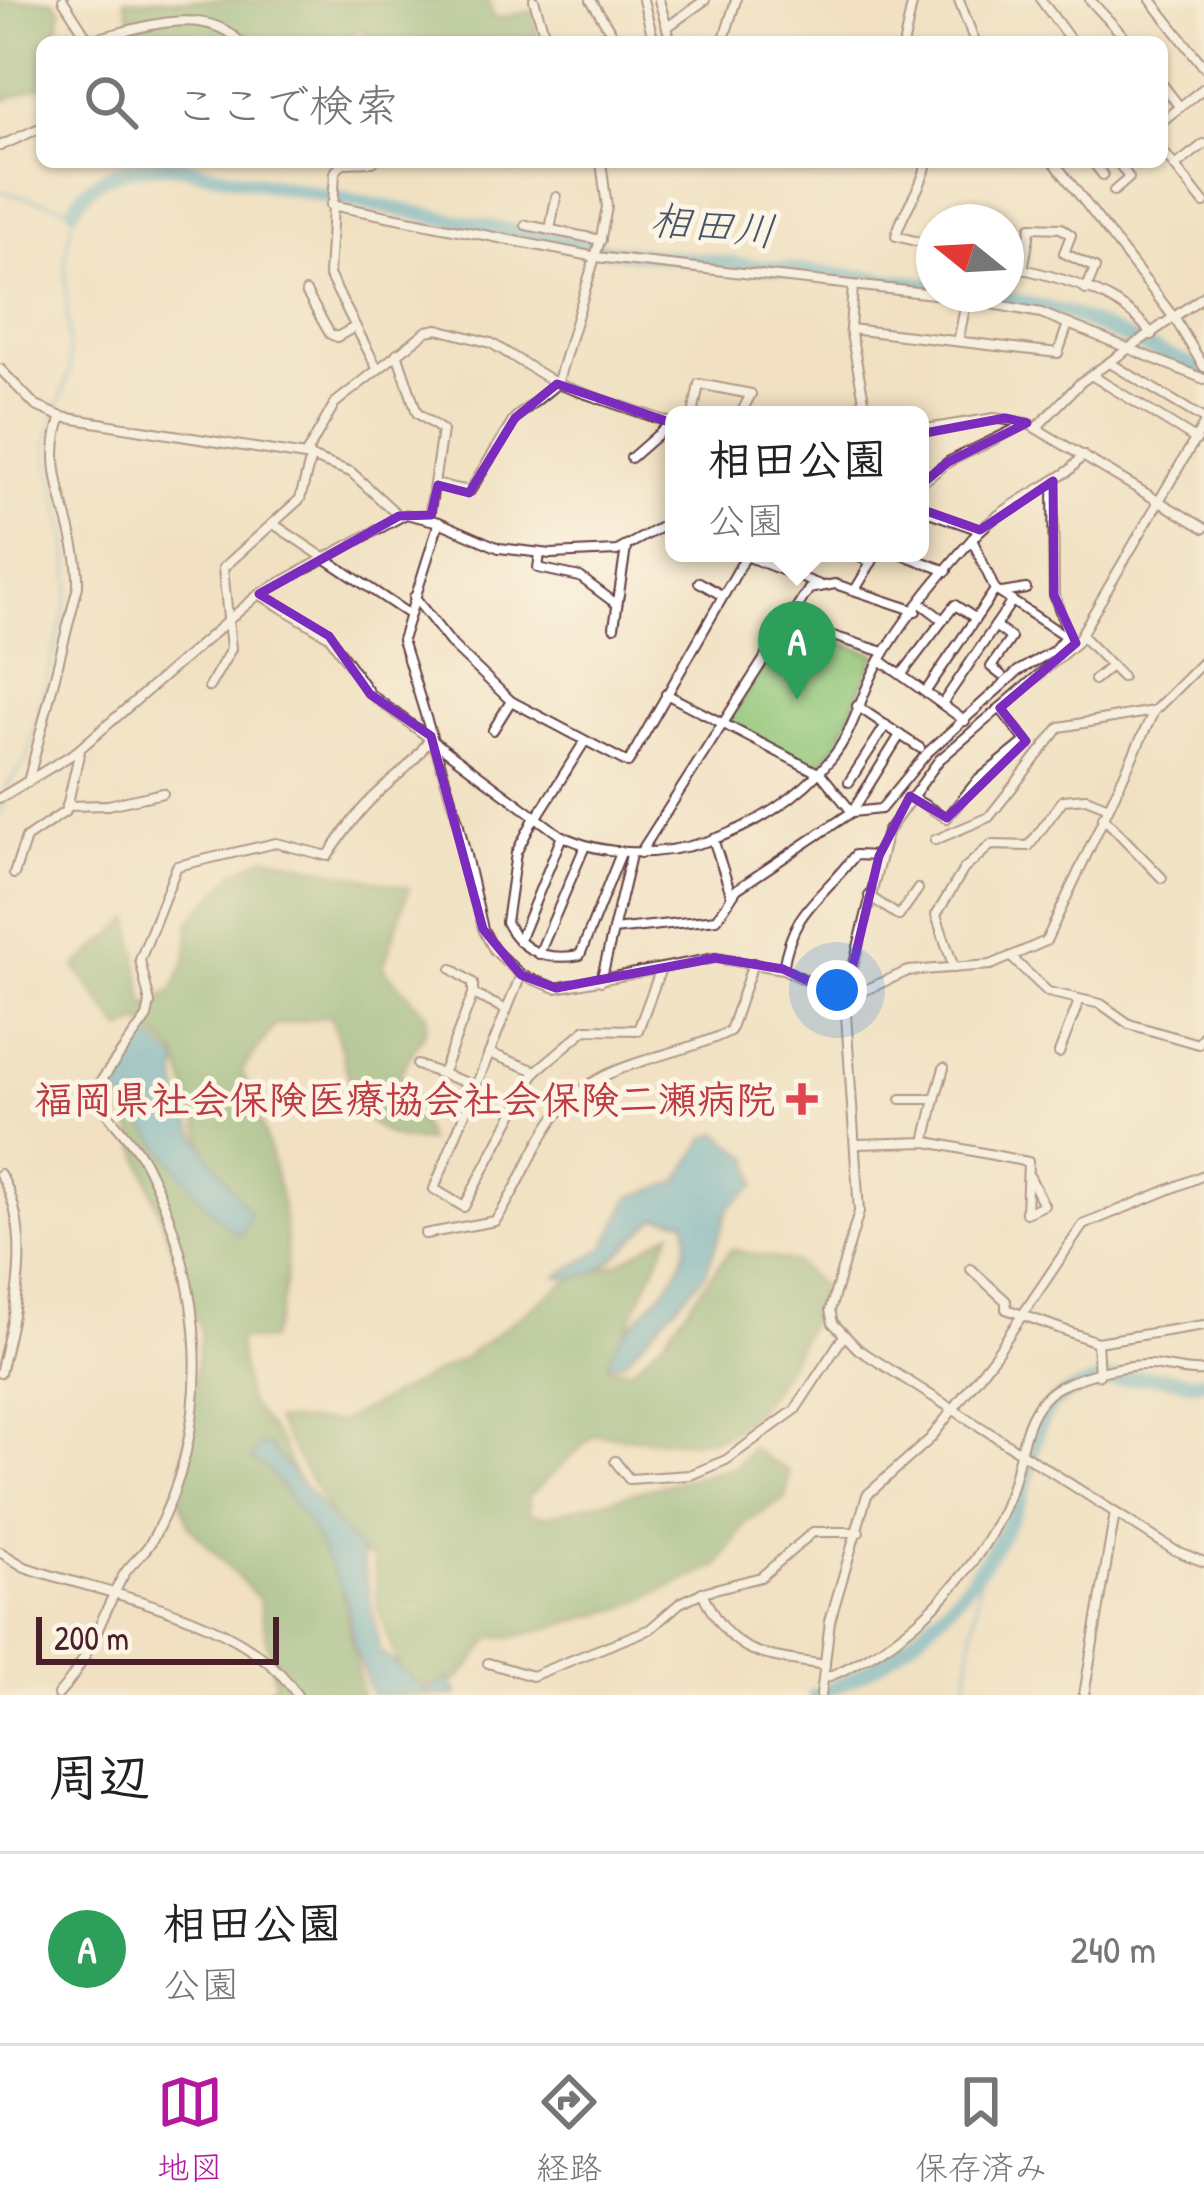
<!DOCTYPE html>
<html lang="ja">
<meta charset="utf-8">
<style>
body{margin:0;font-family:"Patrick Hand","Klee One",sans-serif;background:#f2f2f2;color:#222}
.compass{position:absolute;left:916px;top:204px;width:108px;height:108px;border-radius:50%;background:#fff;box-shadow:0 3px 9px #0004;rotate:288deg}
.scale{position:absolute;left:36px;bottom:30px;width:243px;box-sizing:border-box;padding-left:12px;border:6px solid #4a1f2b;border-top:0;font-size:33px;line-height:42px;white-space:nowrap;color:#4a1f2b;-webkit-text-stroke:9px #fcf5e5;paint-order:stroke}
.you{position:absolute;left:837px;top:990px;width:42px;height:42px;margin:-30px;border:9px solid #fff;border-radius:50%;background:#1a73e8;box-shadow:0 0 0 18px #1a73e833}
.badge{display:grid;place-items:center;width:78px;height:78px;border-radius:50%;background:#b5179e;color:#fff;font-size:39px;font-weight:700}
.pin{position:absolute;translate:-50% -99px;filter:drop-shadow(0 3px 6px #0008)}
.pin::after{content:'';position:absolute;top:63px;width:42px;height:36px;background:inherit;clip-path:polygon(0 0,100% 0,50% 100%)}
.popup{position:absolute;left:665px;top:406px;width:264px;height:156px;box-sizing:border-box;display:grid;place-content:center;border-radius:18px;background:#fff;filter:drop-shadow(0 3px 9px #0005);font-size:39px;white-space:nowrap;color:#767676}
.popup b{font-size:45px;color:#222}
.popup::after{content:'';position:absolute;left:50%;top:100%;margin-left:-24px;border:24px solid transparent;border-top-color:#fff}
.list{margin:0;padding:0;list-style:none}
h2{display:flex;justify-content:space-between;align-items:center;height:156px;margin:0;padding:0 48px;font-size:51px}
h2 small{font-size:39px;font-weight:400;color:#767676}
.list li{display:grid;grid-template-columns:78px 1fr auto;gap:36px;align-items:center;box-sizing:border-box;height:192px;padding:0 48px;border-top:3px solid #e0e0e0}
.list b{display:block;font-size:45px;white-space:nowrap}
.list p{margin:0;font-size:39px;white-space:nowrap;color:#767676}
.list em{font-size:39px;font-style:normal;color:#767676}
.icon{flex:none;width:66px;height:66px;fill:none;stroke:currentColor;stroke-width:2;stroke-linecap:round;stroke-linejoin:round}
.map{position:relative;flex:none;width:1204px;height:1695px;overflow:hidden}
.search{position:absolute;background:#fff;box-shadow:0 3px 9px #0004;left:36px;right:36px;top:36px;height:132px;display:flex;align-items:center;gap:30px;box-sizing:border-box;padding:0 42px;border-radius:18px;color:#767676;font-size:45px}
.sheet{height:348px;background:#fff}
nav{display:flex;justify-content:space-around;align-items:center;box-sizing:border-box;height:168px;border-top:3px solid #e0e0e0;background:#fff;font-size:33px;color:#767676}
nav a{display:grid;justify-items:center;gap:6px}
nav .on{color:#b5179e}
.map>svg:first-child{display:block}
.green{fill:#8ec476;stroke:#6c7250;stroke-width:3}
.forest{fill:#72aa67;stroke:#5e6449;stroke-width:3}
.water{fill:#48a7c7;stroke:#496379;stroke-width:3}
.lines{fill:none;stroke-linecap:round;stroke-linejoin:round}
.stream{stroke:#48a7c7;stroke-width:3}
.river{stroke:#48a7c7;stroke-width:15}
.minor-casing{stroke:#633c42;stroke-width:12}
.minor{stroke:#fff;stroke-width:8}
.marked{fill:none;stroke:#7b2cbf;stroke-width:9;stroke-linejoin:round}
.health-dot{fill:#e0444e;stroke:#fcf5e5;stroke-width:4.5}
.labels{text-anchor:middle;stroke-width:10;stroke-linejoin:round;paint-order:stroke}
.health-label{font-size:39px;font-weight:bold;fill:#be3a42;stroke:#fcf5e5;text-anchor:end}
.water-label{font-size:42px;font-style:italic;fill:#495569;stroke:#fcf5e5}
</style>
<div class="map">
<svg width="1204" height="1695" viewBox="0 0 1204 1695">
<rect width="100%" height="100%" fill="#fcf5e5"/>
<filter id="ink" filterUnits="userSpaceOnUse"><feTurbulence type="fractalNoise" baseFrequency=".00833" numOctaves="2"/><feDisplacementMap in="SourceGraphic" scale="24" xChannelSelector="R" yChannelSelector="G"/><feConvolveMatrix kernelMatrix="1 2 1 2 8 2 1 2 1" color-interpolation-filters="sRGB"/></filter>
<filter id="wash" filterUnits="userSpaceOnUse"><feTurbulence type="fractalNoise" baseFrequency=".004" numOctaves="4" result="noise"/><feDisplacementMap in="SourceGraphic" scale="48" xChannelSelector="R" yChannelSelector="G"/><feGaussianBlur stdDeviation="2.7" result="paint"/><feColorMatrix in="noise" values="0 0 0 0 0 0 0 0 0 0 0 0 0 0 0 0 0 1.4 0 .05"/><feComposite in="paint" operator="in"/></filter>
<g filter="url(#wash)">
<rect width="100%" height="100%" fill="#f1e1c2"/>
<!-- green -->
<path class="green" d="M 789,626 L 876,654 L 839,741 L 819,766 L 807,765 L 727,722 Z"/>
<!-- forest -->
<g class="forest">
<path d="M 0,0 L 53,0 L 61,10 L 56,42 L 42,42 L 42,86 L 0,102 Z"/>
<path d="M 124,0 L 488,0 L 494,19 L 533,11 L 539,42 L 373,42 L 358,28 L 347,42 L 150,42 L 131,23 Z"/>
<path d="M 266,856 L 409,888 L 383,968 L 427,1014 L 426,1029 L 400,1073 L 428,1141 C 349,1145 353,1077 331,1016 L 275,1025 L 242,1071 C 272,1152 310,1258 268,1341 L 237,1339 L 247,1400 L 281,1443 L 339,1576 L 362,1695 L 263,1695 L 275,1683 L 259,1599 L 190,1527 L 179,1495 L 201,1331 L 125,1113 L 140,1115 L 227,1219 L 177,1055 L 141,1022 L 122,1031 L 75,967 L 131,919 L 145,1007 L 174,989 L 187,957 L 189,922 L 236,872 Z"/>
<path d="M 671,1232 L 609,1367 L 632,1369 L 663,1340 L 731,1249 L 796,1263 L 826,1290 C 805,1331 764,1426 716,1438 C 686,1446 626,1436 594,1435 L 529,1496 L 529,1514 L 546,1516 L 737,1466 L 751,1448 L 789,1472 L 786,1498 L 746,1522 L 718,1566 L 623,1608 L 515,1637 L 492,1637 C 463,1674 458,1695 404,1682 L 378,1608 L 373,1558 L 352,1550 L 275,1420 L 340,1422 L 464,1358 L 564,1283 L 619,1263 Z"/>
</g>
<!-- water -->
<g class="water">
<path d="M 151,1037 L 178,1061 C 169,1113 223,1173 250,1214 L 241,1235 C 201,1217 155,1123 111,1091 L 143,1038 Z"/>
<path d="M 718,1133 L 751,1158 L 756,1185 L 729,1207 L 706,1273 L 623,1362 L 607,1364 C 620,1316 697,1287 686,1221 L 658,1217 C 630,1238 599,1289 557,1276 L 604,1248 L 630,1197 L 678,1182 L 705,1139 Z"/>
<path d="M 259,1445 L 270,1447 L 361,1552 L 380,1651 L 427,1691 L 449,1678 L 458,1695 L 372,1695 L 355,1649 L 346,1597 L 308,1523 L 268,1469 L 251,1459 Z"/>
</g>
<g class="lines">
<!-- stream -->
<g class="stream">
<path d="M 0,191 L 74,209 L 65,258 L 70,370 L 46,445 L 68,543 L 70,587 L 28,758 L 4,790"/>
<path d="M 0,817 L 2,801"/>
<path d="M 965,1695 L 981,1566"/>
</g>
<!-- river -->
<g class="river">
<path d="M 74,209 C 93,169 139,165 179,167 L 614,251 L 934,285"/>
<path d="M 989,294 L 1067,313 L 1204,371"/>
<path d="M 815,1695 C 906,1661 982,1586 1021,1497 C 1033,1468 1031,1415 1061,1397 C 1088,1380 1137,1375 1168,1378 C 1181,1380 1191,1384 1204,1381"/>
</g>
</g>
</g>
<g filter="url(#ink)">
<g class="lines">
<defs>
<g id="minor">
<path d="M 63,0 L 90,42"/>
<path d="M 534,0 L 547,42"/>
<path d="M 591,0 L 614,37 L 612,42"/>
<path d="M 643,0 L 654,42"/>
<path d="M 659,0 L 671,42"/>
<path d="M 959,0 L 975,42"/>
<path d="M 1041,0 L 1072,42"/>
<path d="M 1090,0 L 1129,42"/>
<path d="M 1151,0 L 1204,67"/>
<path d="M 670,25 L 705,0"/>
<path d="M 90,40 C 136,30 203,2 240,42"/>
<path d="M 723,42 L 736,0"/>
<path d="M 904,42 L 913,0"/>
<path d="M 1162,84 L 1179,106"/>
<path d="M 1162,121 L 1204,88"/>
<path d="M 0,146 L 42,127"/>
<path d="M 1162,150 L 1204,203"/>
<path d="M 373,162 L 343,163 L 335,172 L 329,275 L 377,368"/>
<path d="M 927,162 C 922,190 903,208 896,236 L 934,246"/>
<path d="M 1054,162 L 1175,319 L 1204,367"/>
<path d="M 1093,162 L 1103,175"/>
<path d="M 1175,166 L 1204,144"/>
<path d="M 1114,191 L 1129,178 L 1118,162"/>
<path d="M 331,205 L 596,257 L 934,294"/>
<path d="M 526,225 L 601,240"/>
<path d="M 550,230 L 556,197"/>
<path d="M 1006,265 C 1055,276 1123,292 1152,335"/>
<path d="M 1023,269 L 1031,227 L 1061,228 L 1071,235 L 1064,253 L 1095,268 L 1086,290"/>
<path d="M 853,286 L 850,329 L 867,415"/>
<path d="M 306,292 L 330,334 L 337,337 L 355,327"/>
<path d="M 937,294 L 1041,313 L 1204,379"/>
<path d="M 850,329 L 1058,353 L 1068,324"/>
<path d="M 959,337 L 967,298"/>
<path d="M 397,353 L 417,413 L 442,430 L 429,518"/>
<path d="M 1110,363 L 1204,419"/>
<path d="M 0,369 L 36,406 L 62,417 L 305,456 L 335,403 L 427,331 L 438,329 L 491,343 L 557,384 L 674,424"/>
<path d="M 1091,375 L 1197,440"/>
<path d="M 693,415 L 699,384 L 751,394 L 740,415"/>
<path d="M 1204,424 L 1076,643 L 939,760 L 887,832 L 845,999 L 859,1212 L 830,1310 L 833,1323 L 858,1349 L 1174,1550 L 1204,1562"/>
<path d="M 1037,427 L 1081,382 L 1204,296"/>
<path d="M 920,430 L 994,418 L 1027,423 L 1204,528"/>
<path d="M 307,456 L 351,472 L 399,516"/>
<path d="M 631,458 L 671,423"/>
<path d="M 920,484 L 948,462 L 1026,424"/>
<path d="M 438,485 L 470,491 L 515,418 L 557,384 L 601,237 L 607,207 L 601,162"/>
<path d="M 920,509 L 980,530"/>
<path d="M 439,522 L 402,640 L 458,821 L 483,929 L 494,950 L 521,975 L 556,988 L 715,958 L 783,969 L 845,999 L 908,971 L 991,965 L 1046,941 L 1154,711 L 1204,661"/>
<path d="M 275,525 L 407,613"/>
<path d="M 972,539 L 995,590 L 1076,643"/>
<path d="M 848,553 L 872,562"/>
<path d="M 898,553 L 947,571"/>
<path d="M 540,554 L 538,568 L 580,577 L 615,603"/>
<path d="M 699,582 L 723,596"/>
<path d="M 855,590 L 877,553"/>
<path d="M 1002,593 L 1026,589"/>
<path d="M 259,594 L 406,514 L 439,522 L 499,548 L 551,554 L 617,551 L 674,520"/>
<path d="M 414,597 L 453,646 L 511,701"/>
<path d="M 943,620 L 955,605 L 975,618"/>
<path d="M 788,622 L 884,652"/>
<path d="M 995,626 L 1011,638 L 991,667 L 1001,675"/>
<path d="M 614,627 L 626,548"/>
<path d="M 1081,635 L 1122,677"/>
<path d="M 880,660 L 965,721"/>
<path d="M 902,674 L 943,620 L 922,604"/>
<path d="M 1094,680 L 1111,666"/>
<path d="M 209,687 L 231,649 L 223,568 L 300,499 L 311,457"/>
<path d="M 926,691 L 995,590"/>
<path d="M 666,694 L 822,775 L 852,812 L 881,809 L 927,753 L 1018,671 L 1053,651 L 1068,633 L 1054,595 L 1053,481"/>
<path d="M 942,704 L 1012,601"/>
<path d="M 857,706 L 900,735"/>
<path d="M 493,730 L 511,701 L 628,763 L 746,556 L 820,585"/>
<path d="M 28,782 L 78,586 C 80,526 39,475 62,417"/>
<path d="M 849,782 L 886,725"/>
<path d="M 911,797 L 947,818 L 977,781 L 1026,741 L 1000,708"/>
<path d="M 0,798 L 76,752 L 259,594 L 329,636 L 370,694 L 560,835 C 650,879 769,834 831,759 C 854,732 861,693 879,662 C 903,619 940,575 973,538 C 997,510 1039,491 1070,470 L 1083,455"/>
<path d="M 67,806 L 108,805 L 163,793"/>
<path d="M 535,817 L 516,853 L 506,922 C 521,952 548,961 580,955 L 621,853"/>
<path d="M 537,817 L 585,741"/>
<path d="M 1103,817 L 1162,878"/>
<path d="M 713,839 L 731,894"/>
<path d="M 935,840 L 989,817 L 1060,727 L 1153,711"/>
<path d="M 640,853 L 809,589 L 835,584 L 916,611"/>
<path d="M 14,874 L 26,838 L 66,811 L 80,750"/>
<path d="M 869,896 L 899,916 L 918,889"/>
<path d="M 613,930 L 717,919 L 737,889 L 852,812 L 900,735 L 920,748"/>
<path d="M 519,941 L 562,836"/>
<path d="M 539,954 L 585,846"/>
<path d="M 1013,959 L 1048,992 L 1101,1004 L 1129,1024 L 1198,1044 L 1204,1035"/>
<path d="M 954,968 L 936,915 L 964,869 L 991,845 L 1029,846 L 1063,800 L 1086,798 L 1106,806"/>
<path d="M 452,969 L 473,983 L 473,994 L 507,1010"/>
<path d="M 783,969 C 793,908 819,902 855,855 L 879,856"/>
<path d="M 521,975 L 434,1189 L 464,1207 L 536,1071 L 586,1029 L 638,1030 L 660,971"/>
<path d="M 601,981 L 631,855"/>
<path d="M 489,1053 L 536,1071"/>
<path d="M 1059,1053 L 1079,1001"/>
<path d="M 417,1065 L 476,1086"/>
<path d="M 442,1074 L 473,994"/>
<path d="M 901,1099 L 935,1099 L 925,1142"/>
<path d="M 935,1099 L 944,1068"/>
<path d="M 856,1144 L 928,1142 L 1028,1162 L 1026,1213 L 1044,1205 L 1030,1177"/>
<path d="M 0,1174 C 35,1231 15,1311 0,1373"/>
<path d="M 425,1234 L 495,1221 C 520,1187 531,1149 556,1116 C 598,1058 673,1060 730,1031 L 753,963"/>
<path d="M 971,1269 L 1006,1301 L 1006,1309 L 1097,1342 L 1204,1325"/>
<path d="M 1097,1342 L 1099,1375"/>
<path d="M 615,1461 L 629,1479 L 690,1475 L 726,1460 L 795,1410 L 843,1337"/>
<path d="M 0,1552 L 25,1567 C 109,1596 248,1616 297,1695"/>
<path d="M 702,1592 C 730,1657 763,1655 825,1665"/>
<path d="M 488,1663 L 532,1676 L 650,1629 L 680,1603 L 703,1592 L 761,1577 L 813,1532 L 859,1532"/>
<path d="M 823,1679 C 903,1647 976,1579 1008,1498 C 1023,1460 1020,1406 1061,1386 C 1084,1375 1124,1364 1150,1365 C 1169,1366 1185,1373 1204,1371"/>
<path d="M 58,1695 C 90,1660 101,1616 123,1576 C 131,1562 145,1554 152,1540 C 217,1422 205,1280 145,1163 C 132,1138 110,1121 97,1098 L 98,1085 L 147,1017 L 150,1003 L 140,960 L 177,866 L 276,843 L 328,856 C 343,834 356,813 377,794 C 398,774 415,764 430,737"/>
<path d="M 821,1695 L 830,1621 L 867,1495 L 930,1439 L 996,1354 L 1083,1225 L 1204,1175"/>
<path d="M 1084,1695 L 1115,1513"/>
</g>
</defs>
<!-- minor casing -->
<use href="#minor" class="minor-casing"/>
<!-- minor -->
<use href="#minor" class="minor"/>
</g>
</g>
<!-- marked area -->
<path d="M0 0H1204V1695H0ZM 557,384 L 781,460 L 1005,418 L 1027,423 L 948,462 L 901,502 L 980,530 L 1053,481 L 1054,595 L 1076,643 L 1000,708 L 1026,741 L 947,818 L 910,796 L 879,856 L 845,999 L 783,969 L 715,958 L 556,988 L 521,975 L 483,929 L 431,736 L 370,694 L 329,636 L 259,594 L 399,516 L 431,515 L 438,485 L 469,493 L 515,418 Z" fill="#f1e1c2" fill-opacity=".55" fill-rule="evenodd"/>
<path class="marked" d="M 557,384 L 781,460 L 1005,418 L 1027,423 L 948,462 L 901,502 L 980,530 L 1053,481 L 1054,595 L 1076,643 L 1000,708 L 1026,741 L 947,818 L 910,796 L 879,856 L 845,999 L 783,969 L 715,958 L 556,988 L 521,975 L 483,929 L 431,736 L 370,694 L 329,636 L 259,594 L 399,516 L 431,515 L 438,485 L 469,493 L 515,418 Z"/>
<!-- markers -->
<path class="health-dot" d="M796 1081h12v12h12v12h-12v12h-12v-12h-12v-12h12z"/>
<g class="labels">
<!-- health labels -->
<g class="health-label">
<text x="775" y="1113">福岡県社会保険医療協会社会保険二瀬病院</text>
</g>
<!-- water labels -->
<g class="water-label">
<text transform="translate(713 225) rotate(6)" y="15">相田川</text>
</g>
</g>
</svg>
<svg class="compass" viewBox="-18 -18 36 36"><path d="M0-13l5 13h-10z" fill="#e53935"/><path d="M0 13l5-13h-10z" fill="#767676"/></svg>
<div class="scale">200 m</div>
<div class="you"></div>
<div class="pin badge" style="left:797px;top:700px;background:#2e9e5b">A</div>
<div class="popup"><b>相田公園</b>公園</div>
<div class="search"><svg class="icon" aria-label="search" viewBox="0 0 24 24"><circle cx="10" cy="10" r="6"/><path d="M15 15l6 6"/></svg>ここで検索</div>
</div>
<section class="sheet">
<h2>周辺<small></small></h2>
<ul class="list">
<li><span class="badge" style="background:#2e9e5b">A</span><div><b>相田公園</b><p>公園</p></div><em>240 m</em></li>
</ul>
</section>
<nav>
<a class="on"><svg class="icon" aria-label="map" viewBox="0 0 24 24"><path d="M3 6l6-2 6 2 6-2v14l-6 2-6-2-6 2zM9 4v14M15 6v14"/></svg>地図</a>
<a><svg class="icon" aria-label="directions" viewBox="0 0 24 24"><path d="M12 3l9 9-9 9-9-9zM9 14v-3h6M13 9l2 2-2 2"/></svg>経路</a>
<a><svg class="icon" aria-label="saved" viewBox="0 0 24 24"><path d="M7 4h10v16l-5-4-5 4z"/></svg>保存済み</a>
</nav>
